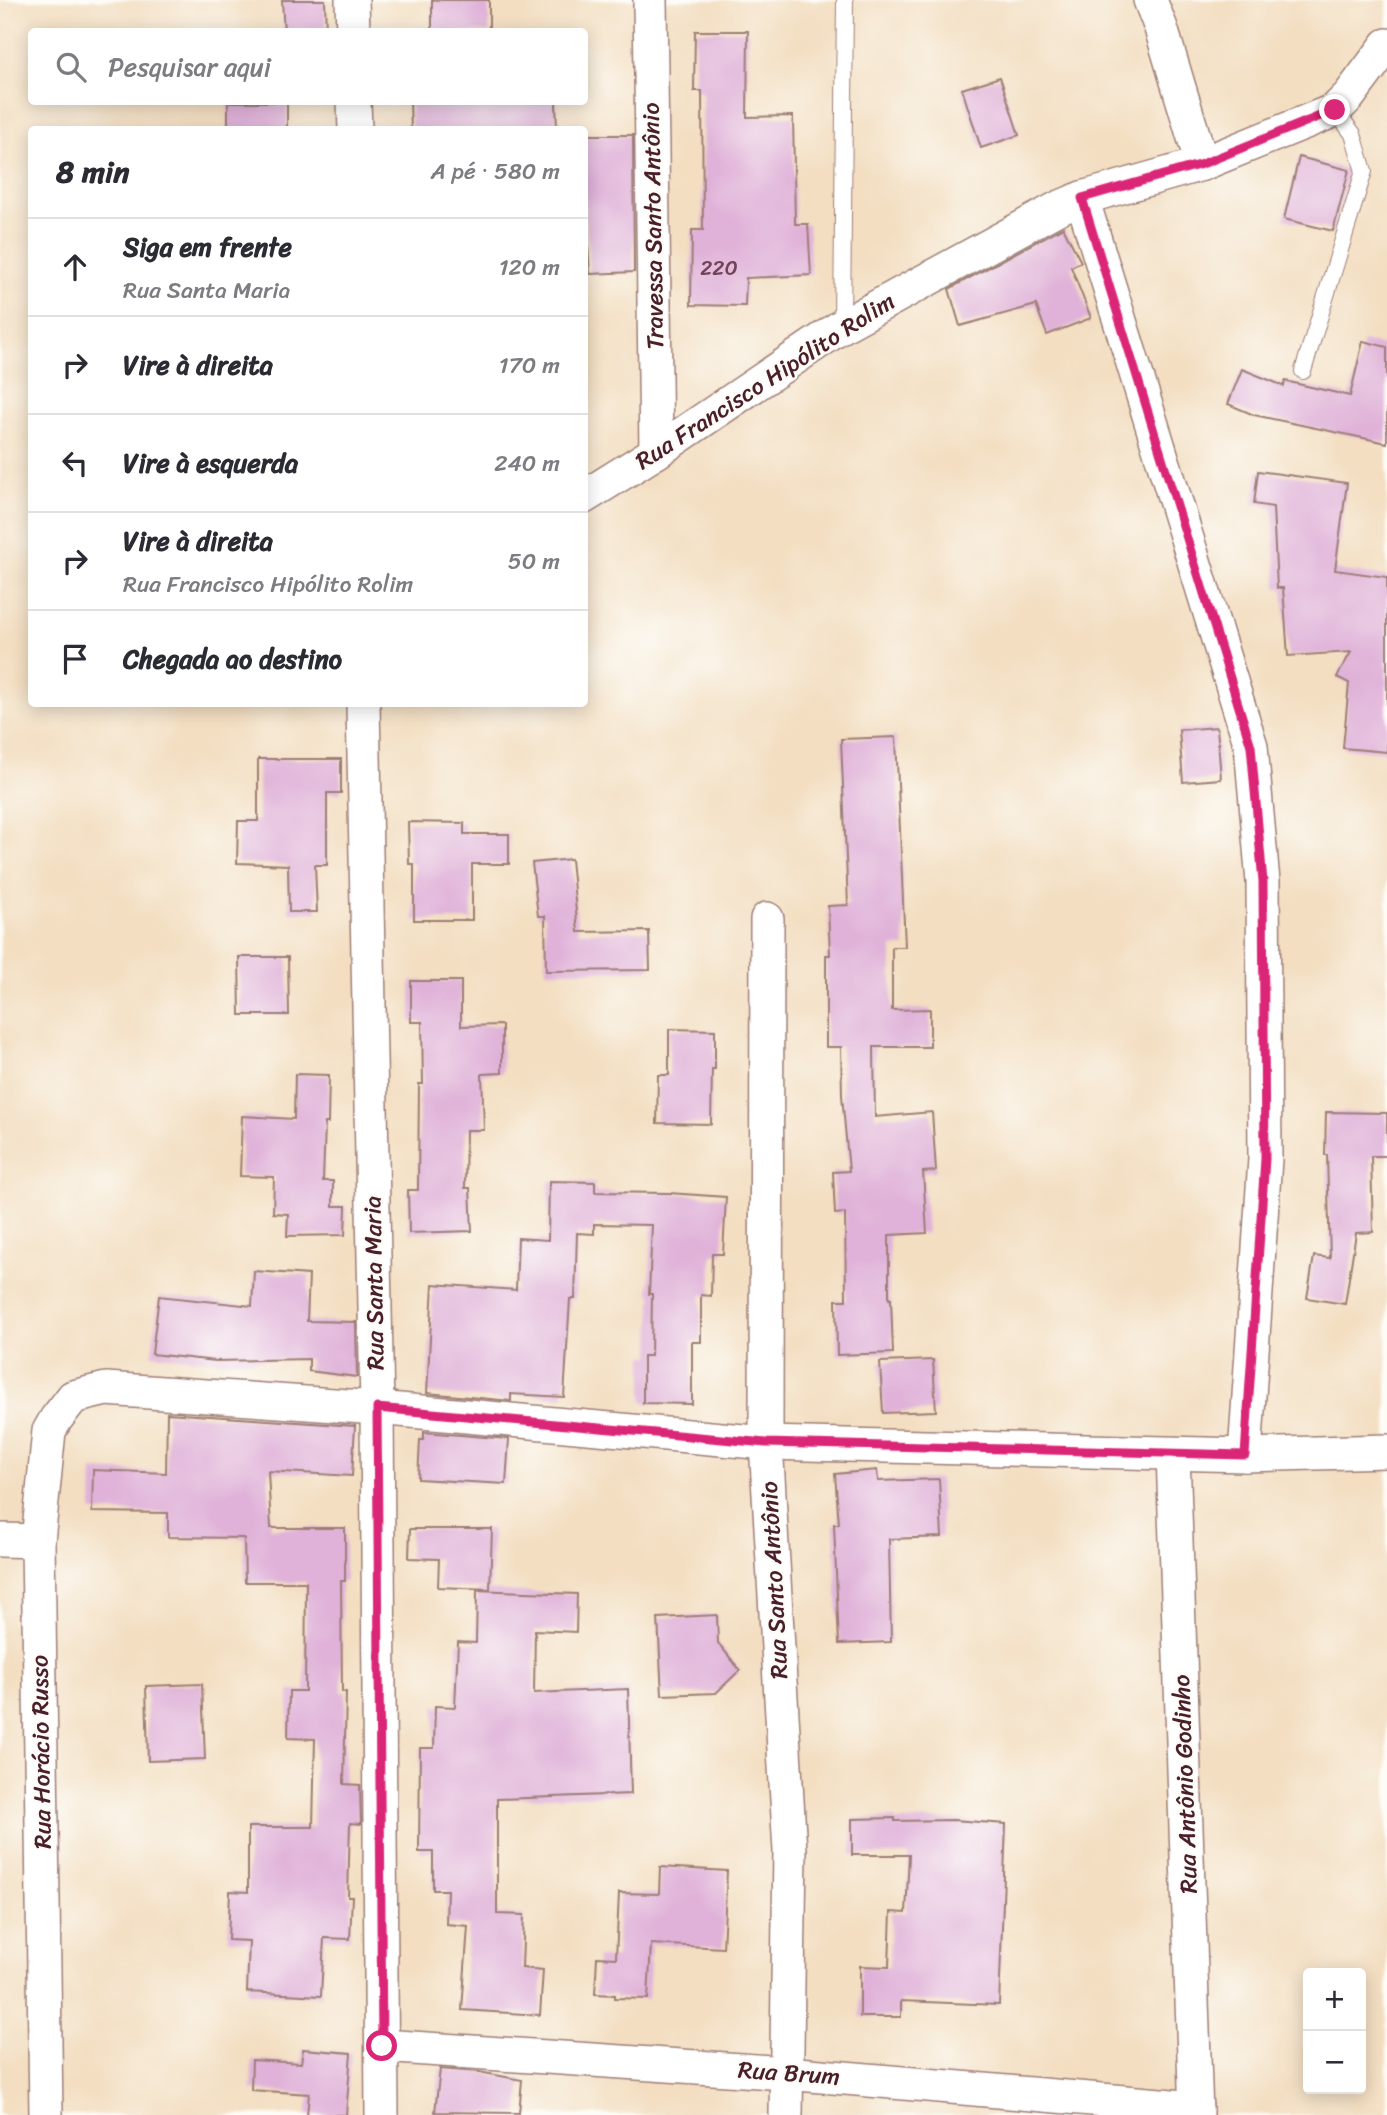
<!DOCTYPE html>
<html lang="pt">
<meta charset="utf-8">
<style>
body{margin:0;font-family:Sriracha,sans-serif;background:#f7f7f7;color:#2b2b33}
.controls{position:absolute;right:21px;bottom:21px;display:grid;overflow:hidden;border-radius:7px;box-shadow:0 4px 18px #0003}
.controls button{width:63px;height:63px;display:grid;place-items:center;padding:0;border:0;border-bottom:2px solid #e1e1e2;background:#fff;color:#2b2b33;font:35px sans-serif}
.stop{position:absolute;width:21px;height:21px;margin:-16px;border:5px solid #db2777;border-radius:50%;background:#fff}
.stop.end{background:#db2777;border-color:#fff;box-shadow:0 2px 7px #0008}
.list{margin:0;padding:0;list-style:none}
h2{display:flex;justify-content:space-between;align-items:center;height:91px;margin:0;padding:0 28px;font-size:30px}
h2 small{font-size:23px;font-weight:400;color:#7c7c81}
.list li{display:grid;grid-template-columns:46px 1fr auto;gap:21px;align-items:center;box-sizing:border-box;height:98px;padding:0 28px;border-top:2px solid #e1e1e2}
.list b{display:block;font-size:26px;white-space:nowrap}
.list p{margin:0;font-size:23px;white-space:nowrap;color:#7c7c81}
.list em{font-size:23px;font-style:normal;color:#7c7c81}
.icon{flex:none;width:38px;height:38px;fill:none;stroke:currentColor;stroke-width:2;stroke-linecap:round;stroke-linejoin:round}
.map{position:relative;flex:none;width:1387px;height:2115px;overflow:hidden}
.search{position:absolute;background:#fff;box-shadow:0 4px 18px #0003;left:28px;top:28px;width:560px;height:77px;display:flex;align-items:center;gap:18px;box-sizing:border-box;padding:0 24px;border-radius:7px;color:#7c7c81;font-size:26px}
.panel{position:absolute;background:#fff;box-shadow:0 4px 18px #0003;left:28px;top:126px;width:560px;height:581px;border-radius:7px}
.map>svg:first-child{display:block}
.building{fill:#e0b2d9}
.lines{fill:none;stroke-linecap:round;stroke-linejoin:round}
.service-casing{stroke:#9e7e76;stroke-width:18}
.minor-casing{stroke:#9e7e76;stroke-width:36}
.service{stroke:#fff;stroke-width:16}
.minor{stroke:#fff;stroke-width:33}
.route{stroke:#db2777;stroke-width:9}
.labels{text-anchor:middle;stroke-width:5;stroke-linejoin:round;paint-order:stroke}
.number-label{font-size:21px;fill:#704456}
.street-label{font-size:24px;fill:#4a1f2b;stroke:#fdfcf7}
</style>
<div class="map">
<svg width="1387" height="2115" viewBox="0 0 1387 2115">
<rect width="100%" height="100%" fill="#fdfcf7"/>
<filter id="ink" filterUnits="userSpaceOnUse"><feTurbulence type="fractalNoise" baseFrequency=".0143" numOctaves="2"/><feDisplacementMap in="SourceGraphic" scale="14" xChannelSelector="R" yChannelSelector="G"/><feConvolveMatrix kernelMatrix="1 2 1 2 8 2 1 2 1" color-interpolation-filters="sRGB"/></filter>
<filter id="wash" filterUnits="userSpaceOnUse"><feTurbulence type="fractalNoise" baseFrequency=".00686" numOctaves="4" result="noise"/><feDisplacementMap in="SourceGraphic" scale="28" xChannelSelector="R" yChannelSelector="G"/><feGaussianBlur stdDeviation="1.57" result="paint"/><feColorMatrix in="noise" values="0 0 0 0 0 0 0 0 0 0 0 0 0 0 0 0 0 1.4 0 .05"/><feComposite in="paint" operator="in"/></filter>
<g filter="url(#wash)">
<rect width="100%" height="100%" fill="#f3dec1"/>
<g id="blocks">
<!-- building -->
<g class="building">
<path d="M 282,0 L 325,0 L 326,32 L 284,32 Z"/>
<rect x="432" y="0" width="57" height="32"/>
<path d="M 695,31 L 748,31 L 747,117 L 793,116 L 795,224 L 808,224 L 811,275 L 746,278 L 745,306 L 691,305 L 692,230 L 703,230 L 702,91 L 694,91 Z"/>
<path d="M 1000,77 L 1019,135 L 981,148 L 962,89 Z"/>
<rect x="228" y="102" width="59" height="28"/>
<path d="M 410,102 L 556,102 L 557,130 L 411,130 Z"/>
<path d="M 584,135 L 633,135 L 634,272 L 590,274 L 584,191 Z"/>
<path d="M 1299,157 L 1349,170 L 1333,231 L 1284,219 Z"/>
<path d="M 1063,227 L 1081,262 L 1071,267 L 1091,318 L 1047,335 L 1036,305 L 960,326 L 949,289 Z"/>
<path d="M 1363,341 L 1387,347 L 1387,443 L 1254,415 L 1228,404 L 1242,369 L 1284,386 L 1285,381 L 1350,396 Z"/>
<path d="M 1258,471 L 1347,483 L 1335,570 L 1387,577 L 1387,752 L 1343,748 L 1349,683 L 1337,677 L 1351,652 L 1288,656 L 1283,588 L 1277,588 L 1273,507 L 1254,504 Z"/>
<path d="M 1217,727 L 1221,779 L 1183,782 L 1179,730 Z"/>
<path d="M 896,737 L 905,947 L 892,947 L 892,1010 L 930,1009 L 930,1047 L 874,1047 L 875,1117 L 932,1112 L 936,1171 L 923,1172 L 927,1233 L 889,1235 L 889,1299 L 891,1299 L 893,1353 L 837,1355 L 836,1300 L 846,1300 L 845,1213 L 835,1214 L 833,1172 L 849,1171 L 842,1095 L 841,1047 L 826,1047 L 826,955 L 830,955 L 828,906 L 848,905 L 841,739 Z"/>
<path d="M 258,759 L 341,759 L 341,793 L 327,793 L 327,865 L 315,865 L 317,912 L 289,912 L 288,865 L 237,863 L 238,821 L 258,821 Z"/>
<path d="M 408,822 L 464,823 L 464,834 L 509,834 L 509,864 L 472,864 L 472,920 L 414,920 L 414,864 L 409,864 Z"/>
<path d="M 571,859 L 578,932 L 649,931 L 650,970 L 546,971 L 545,916 L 538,916 L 532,863 Z"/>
<path d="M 239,957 L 288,957 L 289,1015 L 240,1015 Z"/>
<path d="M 411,981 L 461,981 L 461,1026 L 502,1025 L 502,1073 L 482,1074 L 484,1130 L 466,1130 L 465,1188 L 470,1188 L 472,1231 L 409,1233 L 408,1190 L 418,1190 L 419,1084 L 423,1084 L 422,1022 L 411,1022 Z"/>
<path d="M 669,1029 L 715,1030 L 715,1069 L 712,1069 L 711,1124 L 657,1123 L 658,1075 L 669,1075 Z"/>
<path d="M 295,1074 L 329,1075 L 328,1123 L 325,1123 L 323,1181 L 333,1181 L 333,1206 L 346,1206 L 345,1235 L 287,1236 L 288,1214 L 273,1213 L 274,1177 L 240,1176 L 242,1116 L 294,1119 Z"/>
<path d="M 1326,1112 L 1387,1113 L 1387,1156 L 1371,1156 L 1373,1232 L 1356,1233 L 1345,1304 L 1307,1298 L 1314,1256 L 1330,1258 L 1327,1155 L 1325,1155 Z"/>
<path d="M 549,1181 L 595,1182 L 595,1192 L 669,1193 L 726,1197 L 723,1254 L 712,1254 L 711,1296 L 701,1295 L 701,1342 L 692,1342 L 692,1404 L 643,1403 L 643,1356 L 651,1356 L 652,1294 L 649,1294 L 652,1225 L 594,1224 L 594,1234 L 577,1233 L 575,1299 L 570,1299 L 564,1397 L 511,1394 L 511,1401 L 427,1393 L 433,1284 L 516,1290 L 518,1238 L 548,1240 Z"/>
<path d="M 254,1271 L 309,1275 L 307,1321 L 356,1322 L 357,1377 L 309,1371 L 309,1359 L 216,1361 L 152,1354 L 159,1296 L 252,1306 Z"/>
<path d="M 933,1360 L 936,1411 L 883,1413 L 880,1362 Z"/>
<path d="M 167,1413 L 355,1426 L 352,1476 L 268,1471 L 271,1528 L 345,1528 L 345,1581 L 341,1581 L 342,1692 L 346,1692 L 344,1784 L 360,1785 L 361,1824 L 350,1823 L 348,1897 L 352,1897 L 350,1939 L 324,1938 L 321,1996 L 247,1992 L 249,1941 L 228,1940 L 230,1891 L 248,1892 L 248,1827 L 313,1827 L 315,1739 L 288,1738 L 289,1691 L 305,1691 L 306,1582 L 245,1582 L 244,1538 L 168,1537 L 168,1513 L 92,1512 L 93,1470 L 166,1473 Z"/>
<path d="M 424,1432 L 509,1439 L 506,1484 L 418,1479 L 420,1440 L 424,1440 Z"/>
<path d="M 877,1470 L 878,1481 L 939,1479 L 942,1537 L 889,1539 L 891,1642 L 839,1644 L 834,1524 L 839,1524 L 835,1474 Z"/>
<path d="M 410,1529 L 492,1529 L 490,1589 L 438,1587 L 439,1559 L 409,1558 Z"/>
<path d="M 477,1590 L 577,1594 L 576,1632 L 535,1630 L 534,1693 L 628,1689 L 631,1794 L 497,1799 L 497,1914 L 524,1915 L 522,1968 L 543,1970 L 540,2015 L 462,2010 L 468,1926 L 446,1924 L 447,1890 L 433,1890 L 433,1852 L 419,1852 L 420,1748 L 434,1748 L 435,1706 L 455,1707 L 458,1642 L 476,1643 Z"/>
<path d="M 717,1615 L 718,1643 L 740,1670 L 716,1693 L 662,1695 L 658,1618 Z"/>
<path d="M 202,1684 L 205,1759 L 148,1761 L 146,1686 Z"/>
<path d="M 895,1818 L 895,1821 L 953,1820 L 1006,1824 L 999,2005 L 901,2001 L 901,2017 L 860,2017 L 860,1966 L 889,1967 L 891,1912 L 906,1913 L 909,1855 L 852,1855 L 852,1819 Z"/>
<path d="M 660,1867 L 727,1871 L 723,1948 L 651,1944 L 648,1999 L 615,1998 L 615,1995 L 595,1994 L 597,1957 L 616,1958 L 619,1893 L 659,1894 Z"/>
<path d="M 303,2049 L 351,2053 L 346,2115 L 307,2115 L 309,2094 L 251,2090 L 252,2060 L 301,2063 Z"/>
<path d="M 440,2069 L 479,2072 L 522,2080 L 519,2113 L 435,2112 Z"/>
</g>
</g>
</g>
<g filter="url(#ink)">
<use href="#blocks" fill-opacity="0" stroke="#9e7e76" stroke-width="2"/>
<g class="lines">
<defs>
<g id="service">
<path d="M 842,326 L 845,0"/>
<path d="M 1303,371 L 1364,171 L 1353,134 L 1335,110"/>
</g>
<g id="minor">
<path d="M 352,0 L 353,32"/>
<path d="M 650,0 L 656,452"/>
<path d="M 1150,0 L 1161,28 L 1202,164"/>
<path d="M 354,102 L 355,130"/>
<path d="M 1082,198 L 1251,746 L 1263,882 L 1265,1159 L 1245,1455"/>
<path d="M 584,497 L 656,452 L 842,326 L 1058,208 L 1082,198 L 1202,164 L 1335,110 L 1349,96 L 1387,45"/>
<path d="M 363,704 L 377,1408 L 382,2115"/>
<path d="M 767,919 L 766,1443 L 790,1851 L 786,2115"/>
<path d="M 1173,1454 L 1196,2115"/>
<path d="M 0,1540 L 38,1541"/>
<path d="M 382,2046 L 786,2073 L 1196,2108"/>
<path d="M 46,2115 L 38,1541 L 49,1431 L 56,1419 L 73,1397 L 106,1389 L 377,1408 L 766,1443 L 1245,1455 L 1387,1451"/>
</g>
</defs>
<!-- service casing -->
<use href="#service" class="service-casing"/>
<!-- minor casing -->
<use href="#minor" class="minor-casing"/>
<!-- service -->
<use href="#service" class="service"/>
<!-- minor -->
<use href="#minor" class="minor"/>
</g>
</g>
<g class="lines" filter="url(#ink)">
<!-- route -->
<path class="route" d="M 382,2046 L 377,1408 L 766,1443 L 1245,1455 L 1265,1159 L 1263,882 L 1251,746 L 1082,198 L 1202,164 L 1335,110"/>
</g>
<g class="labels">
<!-- number labels -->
<g class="number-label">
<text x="719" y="275">220</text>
</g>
<!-- street labels -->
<g class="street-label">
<text transform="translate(653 226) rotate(-91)" y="8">Travessa Santo Antônio</text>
<text transform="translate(765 381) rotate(-33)" y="8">Rua Francisco Hipólito Rolim</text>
<text transform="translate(374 1283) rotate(-91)" y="8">Rua Santa Maria</text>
<text transform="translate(774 1580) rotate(-93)" y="8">Rua Santo Antônio</text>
<text transform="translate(41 1752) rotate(-91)" y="8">Rua Horácio Russo</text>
<text transform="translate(1185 1784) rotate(-92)" y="8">Rua Antônio Godinho</text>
<text transform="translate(789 2073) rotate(4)" y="8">Rua Brum</text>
</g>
</g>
</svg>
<div class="controls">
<button>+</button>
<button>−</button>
</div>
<div class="stop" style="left:382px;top:2046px"></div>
<div class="stop end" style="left:1335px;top:110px"></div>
<div class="search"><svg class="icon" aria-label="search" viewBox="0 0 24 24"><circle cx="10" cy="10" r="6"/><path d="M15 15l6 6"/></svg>Pesquisar aqui</div>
<section class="panel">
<h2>8 min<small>A pé · 580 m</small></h2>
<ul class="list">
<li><svg class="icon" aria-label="ahead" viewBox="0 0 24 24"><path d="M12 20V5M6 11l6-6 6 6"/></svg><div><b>Siga em frente</b><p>Rua Santa Maria</p></div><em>120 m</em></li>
<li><svg class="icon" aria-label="right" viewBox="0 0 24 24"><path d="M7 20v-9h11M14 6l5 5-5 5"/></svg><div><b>Vire à direita</b></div><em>170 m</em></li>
<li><svg class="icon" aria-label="left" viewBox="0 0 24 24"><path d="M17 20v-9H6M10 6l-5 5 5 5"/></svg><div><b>Vire à esquerda</b></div><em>240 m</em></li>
<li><svg class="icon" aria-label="right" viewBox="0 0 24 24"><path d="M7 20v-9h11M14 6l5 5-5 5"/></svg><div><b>Vire à direita</b><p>Rua Francisco Hipólito Rolim</p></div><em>50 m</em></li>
<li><svg class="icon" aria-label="arrive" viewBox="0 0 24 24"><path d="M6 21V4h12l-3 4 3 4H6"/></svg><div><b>Chegada ao destino</b></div></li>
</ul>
</section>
</div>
